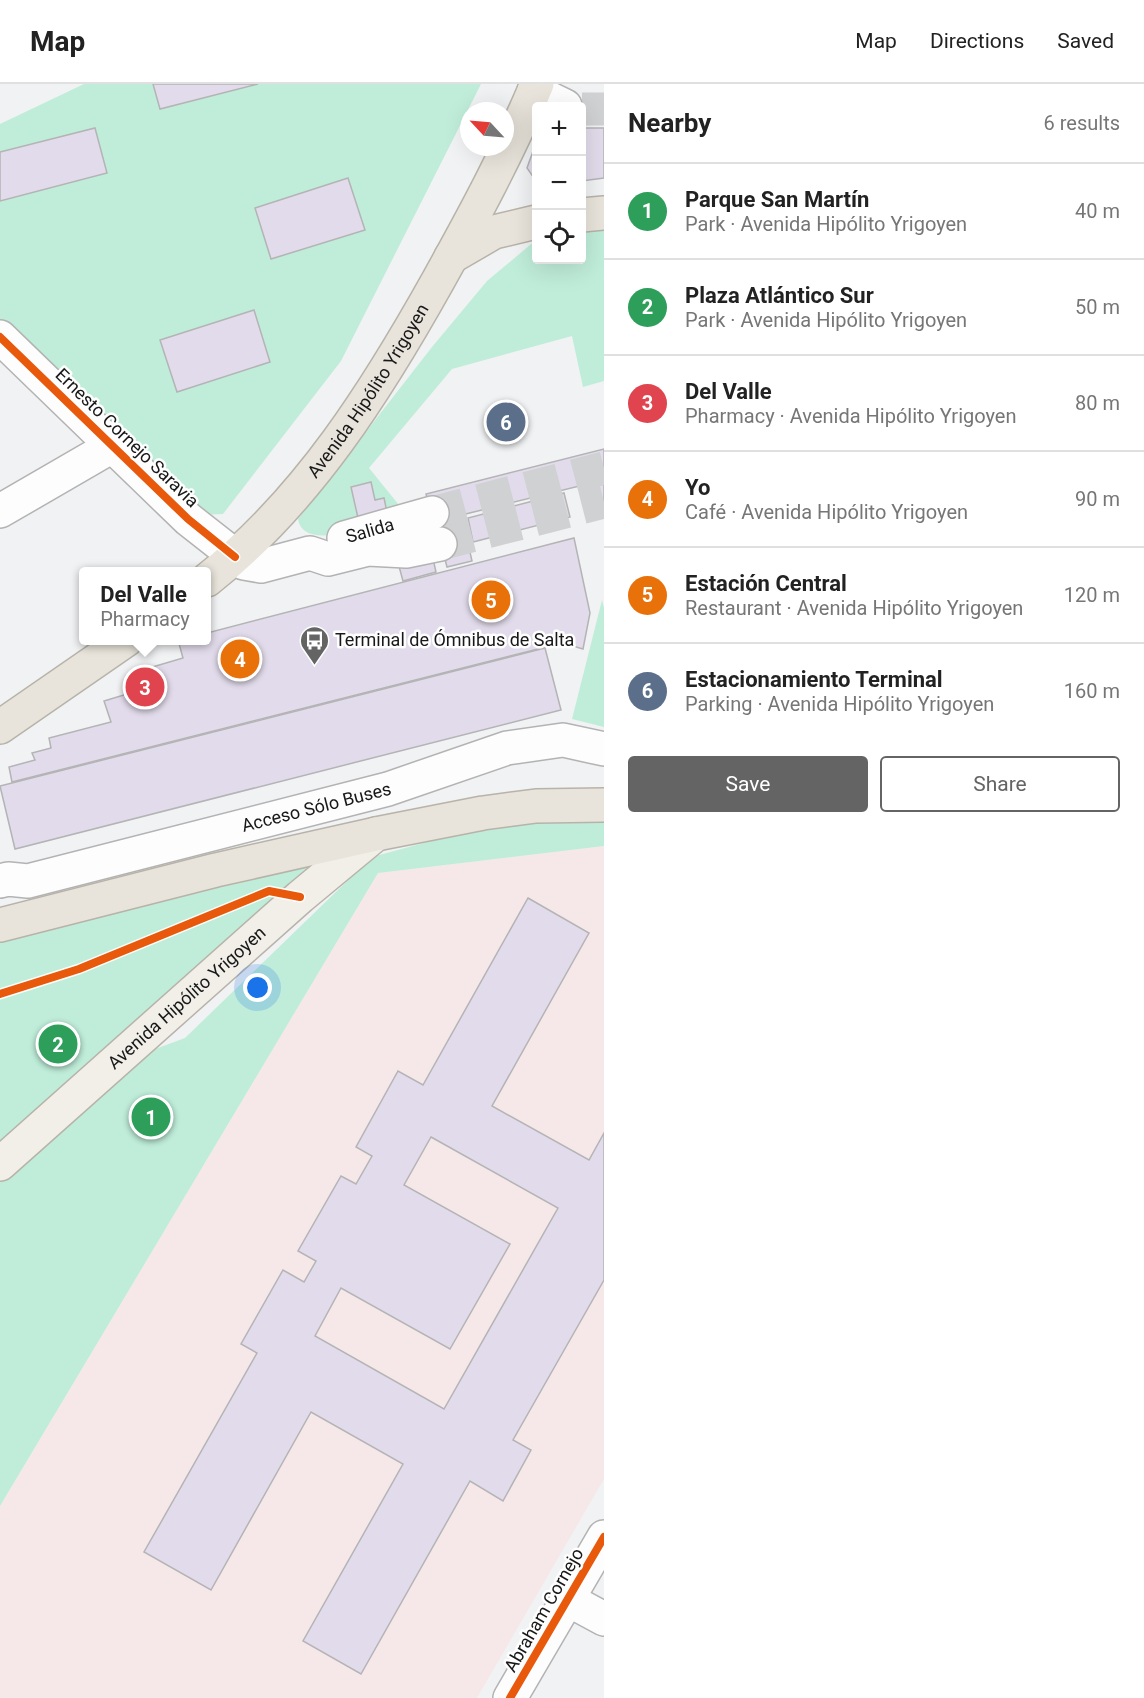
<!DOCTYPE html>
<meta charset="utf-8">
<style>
body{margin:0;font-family:Roboto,sans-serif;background:#f2f2f2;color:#222}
.controls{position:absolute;right:18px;top:18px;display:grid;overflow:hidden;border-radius:6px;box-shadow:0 6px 24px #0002}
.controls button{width:54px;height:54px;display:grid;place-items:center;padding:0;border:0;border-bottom:2px solid #e0e0e0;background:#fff;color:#222;font:30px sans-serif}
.compass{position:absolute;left:460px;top:18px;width:54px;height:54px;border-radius:50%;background:#fff;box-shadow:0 6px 24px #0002;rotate:296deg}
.you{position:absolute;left:258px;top:904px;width:21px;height:21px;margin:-15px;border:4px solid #fff;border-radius:50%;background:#1a73e8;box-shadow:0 0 0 9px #1a73e833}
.badge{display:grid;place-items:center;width:39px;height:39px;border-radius:50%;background:#646465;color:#fff;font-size:20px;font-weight:700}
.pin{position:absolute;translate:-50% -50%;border:3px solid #fff;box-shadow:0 2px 6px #0006}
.popup{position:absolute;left:79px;top:483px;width:132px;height:78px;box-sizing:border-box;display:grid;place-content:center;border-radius:6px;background:#fff;filter:drop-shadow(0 2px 4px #0005);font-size:20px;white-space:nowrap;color:#767676}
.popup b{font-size:22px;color:#222}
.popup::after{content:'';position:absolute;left:50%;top:100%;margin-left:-12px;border:12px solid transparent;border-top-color:#fff}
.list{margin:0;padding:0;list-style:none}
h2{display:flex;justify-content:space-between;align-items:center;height:78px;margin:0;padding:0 24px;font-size:26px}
h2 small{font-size:20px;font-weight:400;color:#767676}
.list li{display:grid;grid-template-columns:39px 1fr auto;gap:18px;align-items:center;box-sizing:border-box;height:96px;padding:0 24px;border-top:2px solid #e0e0e0}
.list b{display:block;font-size:22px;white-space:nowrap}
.list p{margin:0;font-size:20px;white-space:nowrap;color:#767676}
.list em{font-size:20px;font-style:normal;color:#767676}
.actions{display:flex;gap:12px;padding:18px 24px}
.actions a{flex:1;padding:14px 0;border:2px solid #646465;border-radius:6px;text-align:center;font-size:21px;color:#646465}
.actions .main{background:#646465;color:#fff}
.icon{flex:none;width:33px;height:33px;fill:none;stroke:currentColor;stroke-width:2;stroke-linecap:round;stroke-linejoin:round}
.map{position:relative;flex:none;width:604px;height:1614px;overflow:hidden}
header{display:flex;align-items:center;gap:36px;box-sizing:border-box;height:84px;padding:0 30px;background:#fff;border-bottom:2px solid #e0e0e0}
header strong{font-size:28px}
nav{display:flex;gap:33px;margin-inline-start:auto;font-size:21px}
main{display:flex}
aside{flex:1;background:#fff}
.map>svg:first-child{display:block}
.education{fill:#f6e8e9}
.green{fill:#bfedd9}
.building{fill:#e2dbeb;stroke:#b4b4b5;stroke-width:1.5;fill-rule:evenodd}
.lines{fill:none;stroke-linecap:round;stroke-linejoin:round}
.minor-tunnel{stroke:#d0d1d2;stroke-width:33;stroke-dasharray:33 16;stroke-linecap:butt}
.minor-casing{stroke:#b3b3b4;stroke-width:36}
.major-casing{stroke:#b8b3a9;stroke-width:36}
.highway-casing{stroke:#b8b3a9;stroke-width:36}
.minor{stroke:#fdfdfd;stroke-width:33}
.major{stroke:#f2efe9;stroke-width:33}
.highway{stroke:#e8e4db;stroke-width:33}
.cycleway-casing{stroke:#fefeff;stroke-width:11}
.cycleway{stroke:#e8590c;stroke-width:8}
.labels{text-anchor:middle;stroke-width:5;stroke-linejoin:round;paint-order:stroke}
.street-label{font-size:18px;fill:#181819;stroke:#fefeff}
.poi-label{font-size:18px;fill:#181819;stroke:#fefeff;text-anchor:start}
</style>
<header>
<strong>Map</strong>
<nav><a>Map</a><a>Directions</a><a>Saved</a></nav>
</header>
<main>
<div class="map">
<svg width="604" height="1614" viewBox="0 0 604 1614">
<rect width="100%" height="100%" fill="#f1f2f3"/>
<!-- education -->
<path class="education" d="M 604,762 L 604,1395 L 477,1614 L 0,1614 L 0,1422 L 378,789 Z"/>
<!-- green -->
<g class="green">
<path d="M 84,0 L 481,0 L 341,277 L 223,430 L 201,431 L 0,239 L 0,40 Z"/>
<path d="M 604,138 L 604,297 L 583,303 L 572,252 L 452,285 L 369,384 L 403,426 L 397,433 C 376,439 303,470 298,435 L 432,263 L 487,197 L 536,156 L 536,176 L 582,176 L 582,142 Z"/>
<path d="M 602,516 L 604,524 L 604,643 L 572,635 Z"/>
<path d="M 604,736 L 604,762 L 378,789 L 0,1422 L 0,1095 L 139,971 L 185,954 L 372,773 L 464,748 L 530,738 Z"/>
<path d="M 314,779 L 245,845 L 0,1065 L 0,856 Z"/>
</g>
<!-- building -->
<g class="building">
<path d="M 153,0 L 258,0 L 160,25 Z"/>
<path d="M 95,44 L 107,89 L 0,117 L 0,68 Z"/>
<path d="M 582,44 L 604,44 L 604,94 L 582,97 Z"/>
<path d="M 536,59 L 536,97 L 527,84 Z"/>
<path d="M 348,94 L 365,146 L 271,175 L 255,124 Z"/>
<path d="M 254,226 L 270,278 L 177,308 L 160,256 Z"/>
<path d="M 604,365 L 604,396 L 433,438 L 426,410 Z"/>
<path d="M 371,398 L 375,416 L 384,414 L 387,428 L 358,434 L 351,403 Z"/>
<path d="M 604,400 L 604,424 L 589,428 L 583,405 Z"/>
<path d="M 564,409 L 570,433 L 473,458 L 468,434 Z"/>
<path d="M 462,433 L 472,477 L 447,483 L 436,440 Z"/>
<path d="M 574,454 L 590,529 L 583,565 L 563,559 L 542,564 L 12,698 L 9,683 L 35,676 L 32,669 L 51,664 L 49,654 L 111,638 L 104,617 L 137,607 L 132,589 L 183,574 L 178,556 L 207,556 L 207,549 Z"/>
<path d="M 431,466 L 436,488 L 403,497 L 397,475 Z"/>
<path d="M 545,564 L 561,626 L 15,765 L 0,702 Z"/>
<path d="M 528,814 L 589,849 L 492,1022 L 589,1076 L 604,1049 L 604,1196 L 513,1356 L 531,1366 L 503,1417 L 470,1397 L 361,1590 L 303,1557 L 403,1380 L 311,1328 L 211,1506 L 144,1468 L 257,1269 L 241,1260 L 283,1186 L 304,1198 L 316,1177 L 298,1167 L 341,1092 L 356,1100 L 372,1072 L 356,1063 L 398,987 L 423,1001 ZM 431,1053 L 558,1124 L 444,1325 L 315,1252 L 341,1204 L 450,1265 L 510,1160 L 404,1101 Z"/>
</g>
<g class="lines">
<!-- minor-tunnel -->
<g class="minor-tunnel">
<path d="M 582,25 L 604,25"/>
<path d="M 432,429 L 604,384"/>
<path d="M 440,460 L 604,418"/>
</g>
<defs>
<g id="minor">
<path d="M 534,7 L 565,22"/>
<path d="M 0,253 L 188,435 L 244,479 L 261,482 L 310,469 L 328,475 L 368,465 L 406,467 L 440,460"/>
<path d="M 0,427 L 114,361"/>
<path id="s1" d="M 344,454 L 432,429"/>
<path id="s2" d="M 0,797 L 8,795 L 28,797 L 388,705 L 507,664 L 563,656 L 604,665"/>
<path d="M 567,1515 L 604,1535"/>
<path d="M 510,1614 L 604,1453"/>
</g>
<g id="major">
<path id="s3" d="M 0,1080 L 300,813 L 376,750"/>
</g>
<g id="highway">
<path d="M 582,131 L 604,129"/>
<path d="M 451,173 L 494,148 L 536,138"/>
<path id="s4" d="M 207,496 C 308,416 377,306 439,195 C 474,132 509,67 537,0"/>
<path d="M 0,643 L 126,556"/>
<path d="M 0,841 L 216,786 L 376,750 L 483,729 L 536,722 L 604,721"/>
</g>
</defs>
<!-- minor casing -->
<use href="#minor" class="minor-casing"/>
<!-- major casing -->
<use href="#major" class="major-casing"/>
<!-- highway casing -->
<use href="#highway" class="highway-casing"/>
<!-- minor -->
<use href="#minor" class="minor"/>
<!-- major -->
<use href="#major" class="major"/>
<!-- highway -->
<use href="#highway" class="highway"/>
<defs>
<g id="cycleway">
<path d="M 0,253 L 188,435 L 235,473"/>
<path d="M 0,910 L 79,885 L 269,807 L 300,813"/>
<path d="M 510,1614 L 604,1453"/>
</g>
</defs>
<!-- cycleway casing -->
<use href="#cycleway" class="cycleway-casing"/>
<!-- cycleway -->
<use href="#cycleway" class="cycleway"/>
</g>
<!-- icons -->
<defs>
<symbol id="bus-pin" viewBox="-11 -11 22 30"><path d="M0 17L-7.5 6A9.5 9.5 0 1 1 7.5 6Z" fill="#646465" stroke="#fefeff"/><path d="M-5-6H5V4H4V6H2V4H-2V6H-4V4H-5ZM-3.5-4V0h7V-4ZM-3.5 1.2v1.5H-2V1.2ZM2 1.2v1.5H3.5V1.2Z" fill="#fff"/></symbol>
</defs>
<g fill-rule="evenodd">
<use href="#bus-pin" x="298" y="540" width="33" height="45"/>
</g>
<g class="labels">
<!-- street labels -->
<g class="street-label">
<text dy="6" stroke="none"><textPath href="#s4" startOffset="250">Avenida Hipólito Yrigoyen</textPath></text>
<text transform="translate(127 354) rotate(44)" y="6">Ernesto Cornejo Saravia</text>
<text dy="6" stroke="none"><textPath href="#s1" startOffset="27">Salida</textPath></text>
<text dy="6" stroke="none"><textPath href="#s2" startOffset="326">Acceso Sólo Buses</textPath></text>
<text dy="6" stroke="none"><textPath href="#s3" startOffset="250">Avenida Hipólito Yrigoyen</textPath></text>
<text transform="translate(544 1526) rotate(-60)" y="6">Abraham Cornejo</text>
</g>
<!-- poi labels -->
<g class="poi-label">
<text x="335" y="562">Terminal de Ómnibus de Salta</text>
</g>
</g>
</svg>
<div class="controls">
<button>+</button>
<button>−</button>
<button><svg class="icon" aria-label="locate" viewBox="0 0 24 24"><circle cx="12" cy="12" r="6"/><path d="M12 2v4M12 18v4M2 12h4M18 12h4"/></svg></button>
</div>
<svg class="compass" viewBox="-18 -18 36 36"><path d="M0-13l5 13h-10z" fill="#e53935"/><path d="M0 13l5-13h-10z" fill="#767676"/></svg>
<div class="you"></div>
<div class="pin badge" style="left:151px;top:1033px;background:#2e9e5b">1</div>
<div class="pin badge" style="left:58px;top:960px;background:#2e9e5b">2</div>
<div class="pin badge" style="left:145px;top:603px;background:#e0444e">3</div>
<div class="popup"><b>Del Valle</b>Pharmacy</div>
<div class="pin badge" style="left:240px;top:575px;background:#e8710a">4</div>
<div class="pin badge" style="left:491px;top:516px;background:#e8710a">5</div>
<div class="pin badge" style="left:506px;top:338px;background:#5c6f8a">6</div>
</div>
<aside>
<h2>Nearby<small>6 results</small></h2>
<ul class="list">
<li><span class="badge" style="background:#2e9e5b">1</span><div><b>Parque San Martín</b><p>Park · Avenida Hipólito Yrigoyen</p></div><em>40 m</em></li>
<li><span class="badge" style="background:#2e9e5b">2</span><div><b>Plaza Atlántico Sur</b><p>Park · Avenida Hipólito Yrigoyen</p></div><em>50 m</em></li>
<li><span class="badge" style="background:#e0444e">3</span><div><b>Del Valle</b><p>Pharmacy · Avenida Hipólito Yrigoyen</p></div><em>80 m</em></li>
<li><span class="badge" style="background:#e8710a">4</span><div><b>Yo</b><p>Café · Avenida Hipólito Yrigoyen</p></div><em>90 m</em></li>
<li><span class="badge" style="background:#e8710a">5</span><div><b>Estación Central</b><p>Restaurant · Avenida Hipólito Yrigoyen</p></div><em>120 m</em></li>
<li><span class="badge" style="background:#5c6f8a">6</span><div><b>Estacionamiento Terminal</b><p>Parking · Avenida Hipólito Yrigoyen</p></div><em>160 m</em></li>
</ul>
<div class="actions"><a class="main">Save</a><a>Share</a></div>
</aside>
</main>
